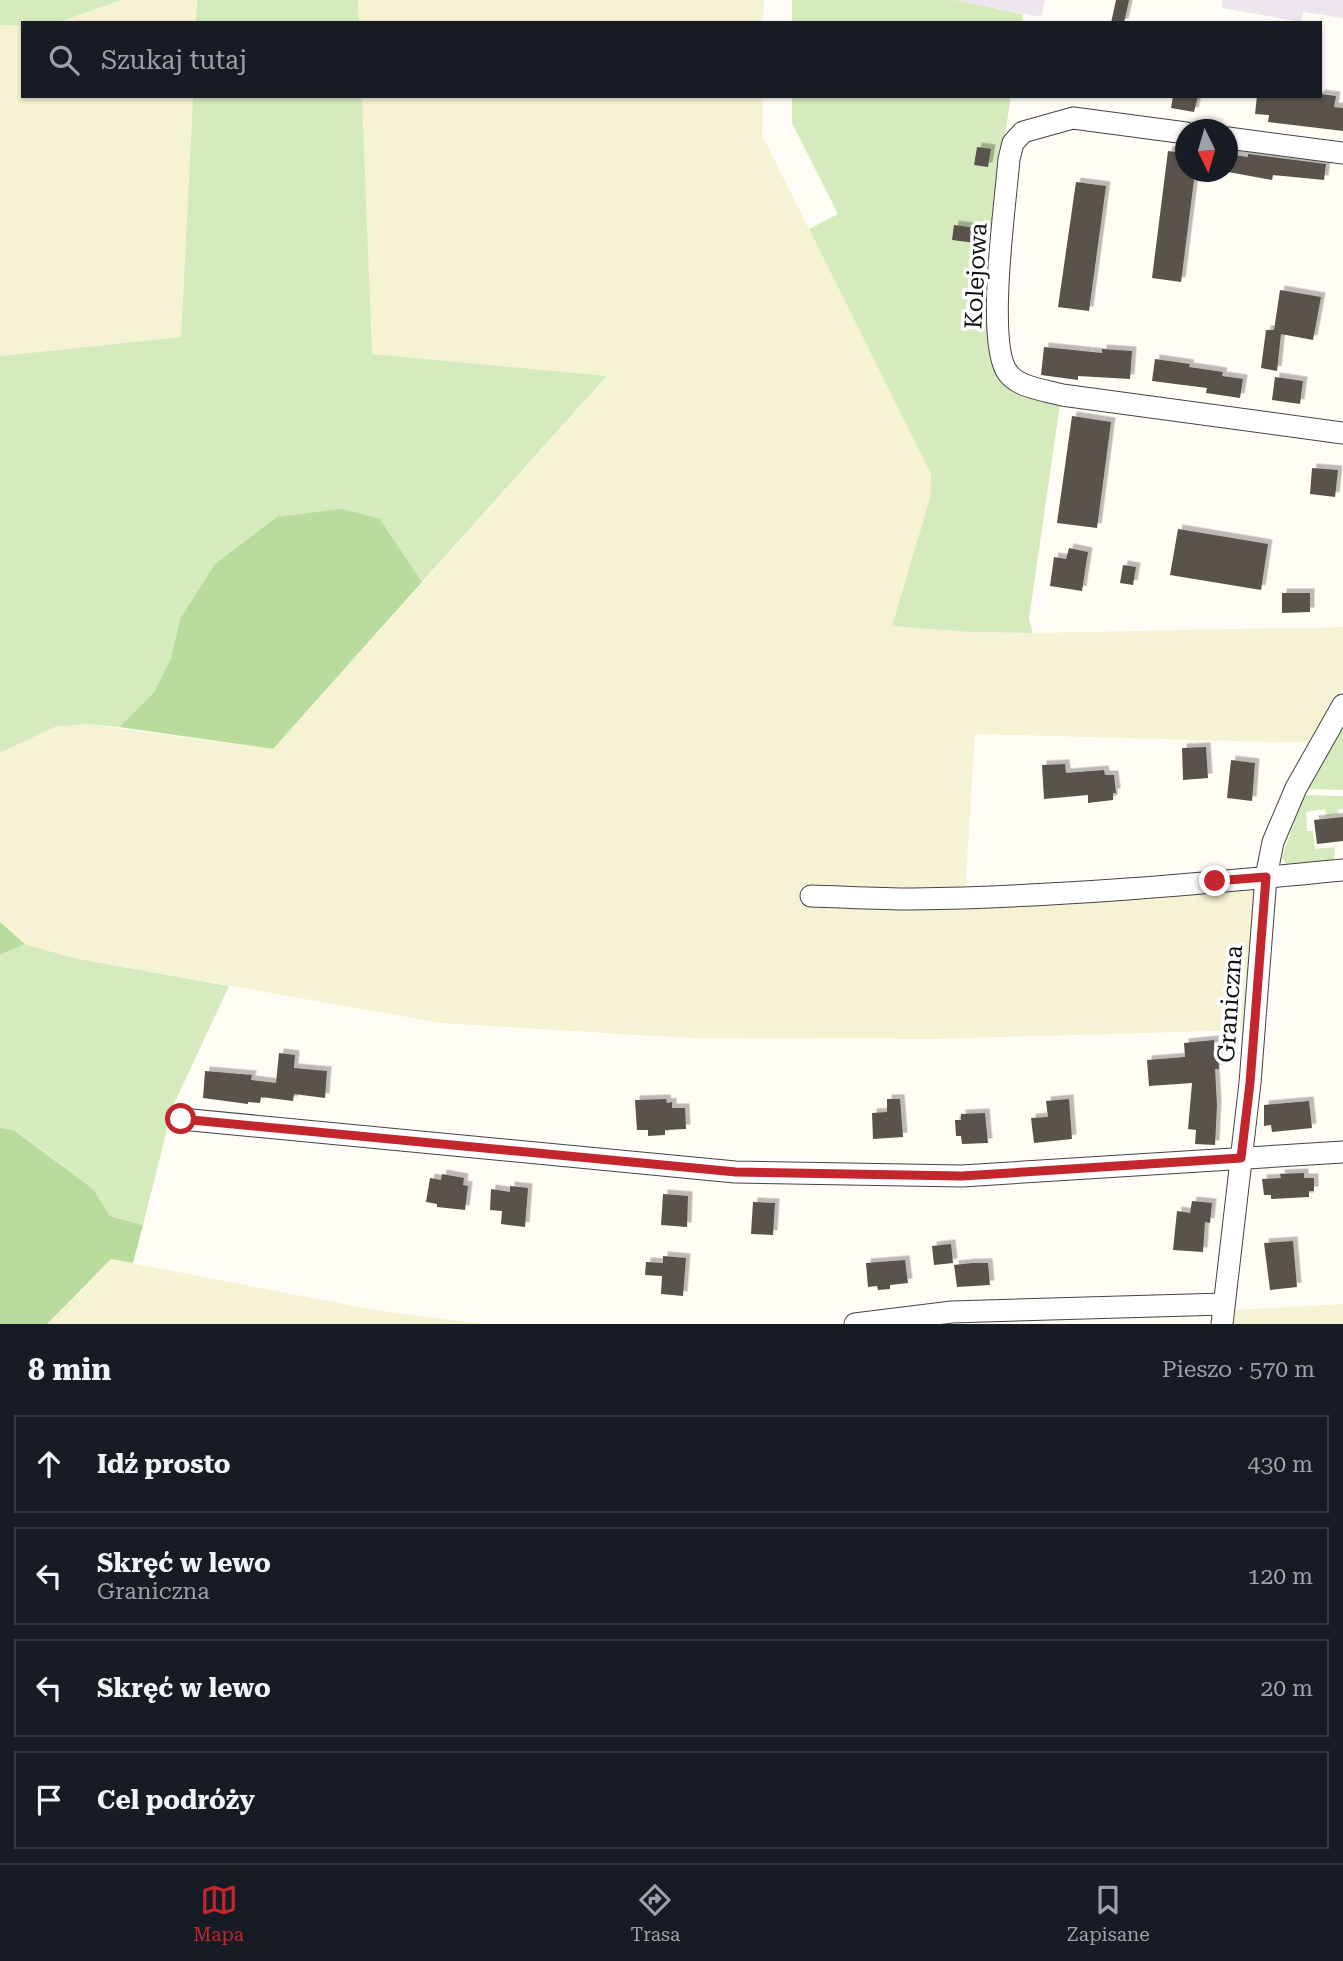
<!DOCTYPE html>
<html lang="pl">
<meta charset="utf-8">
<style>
body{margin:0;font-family:"Roboto Serif",serif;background:#242831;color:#f1f3f6}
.compass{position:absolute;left:1175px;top:119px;width:63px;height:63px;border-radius:50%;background:#171b24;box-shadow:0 2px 5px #0004;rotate:175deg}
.stop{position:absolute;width:21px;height:21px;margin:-16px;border:5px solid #c4262e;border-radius:50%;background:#fff}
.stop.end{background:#c4262e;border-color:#fff;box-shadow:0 2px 7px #0008}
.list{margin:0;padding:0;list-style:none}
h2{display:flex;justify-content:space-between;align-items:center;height:91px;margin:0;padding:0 28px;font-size:30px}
h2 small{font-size:23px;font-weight:400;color:#9ea1a6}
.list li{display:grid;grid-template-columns:46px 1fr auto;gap:21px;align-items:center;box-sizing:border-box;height:98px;margin:0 14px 14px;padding:0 14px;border:2px solid #363941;border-radius:0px}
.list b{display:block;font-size:26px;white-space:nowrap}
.list p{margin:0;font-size:23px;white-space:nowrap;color:#9ea1a6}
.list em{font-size:23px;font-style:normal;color:#9ea1a6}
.icon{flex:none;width:38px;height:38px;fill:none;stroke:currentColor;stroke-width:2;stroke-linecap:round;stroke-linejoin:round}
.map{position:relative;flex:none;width:1343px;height:1324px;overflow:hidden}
.search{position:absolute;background:#171b24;box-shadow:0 2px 5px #0004;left:21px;right:21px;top:21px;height:77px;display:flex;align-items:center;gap:18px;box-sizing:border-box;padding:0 24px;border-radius:0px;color:#9ea1a6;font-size:26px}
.sheet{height:539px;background:#171b24}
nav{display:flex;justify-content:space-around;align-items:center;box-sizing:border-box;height:98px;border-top:2px solid #363941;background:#171b24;font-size:19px;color:#9ea1a6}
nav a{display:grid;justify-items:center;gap:4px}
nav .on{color:#c4262e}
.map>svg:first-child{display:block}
.industrial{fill:#eee6ef}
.farmland{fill:#f6f3d4}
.green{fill:#d5ebbd}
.forest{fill:#b9dc9c}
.building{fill:#5a524d;filter:url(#shadow)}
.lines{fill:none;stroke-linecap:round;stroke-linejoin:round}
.minor-casing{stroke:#444;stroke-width:23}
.minor{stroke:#fff;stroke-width:21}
.route{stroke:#c4262e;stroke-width:9}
.labels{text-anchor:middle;stroke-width:7;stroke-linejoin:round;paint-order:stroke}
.street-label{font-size:24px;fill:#111;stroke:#fff}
</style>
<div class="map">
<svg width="1343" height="1324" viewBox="0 0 1343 1324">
<defs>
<filter id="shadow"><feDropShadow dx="4.5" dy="-4.5" stdDeviation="0" flood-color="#0004"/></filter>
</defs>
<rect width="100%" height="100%" fill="#fffdf5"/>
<!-- industrial -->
<g class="industrial">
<path d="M 955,0 L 1045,0 L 1041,17 Z"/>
<path d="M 1222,0 L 1343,0 L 1343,18 L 1303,12 L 1301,22 L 1222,8 Z"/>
</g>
<!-- farmland -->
<g class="farmland">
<path d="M 122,0 L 197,0 L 196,23 L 56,23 Z"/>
<path d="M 358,0 L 764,0 L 763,23 L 359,23 Z"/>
<path d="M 0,25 L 23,26 L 23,96 L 193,96 L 181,337 L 0,356 Z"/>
<path d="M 362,96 L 763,96 L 762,135 L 931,474 L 930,498 L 893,626 L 968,632 L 1033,633 L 1343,627 L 1343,688 L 1309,743 L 975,734 L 965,894 L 1259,883 L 1246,1030 L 934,1039 L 688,1038 L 441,1023 L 73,958 L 25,944 L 0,922 L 0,753 L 55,727 L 86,724 L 273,749 L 607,377 L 371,354 Z"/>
<path d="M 111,1259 L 375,1310 L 483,1324 L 47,1324 Z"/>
<path d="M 1343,1304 L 1343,1324 L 1234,1324 L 1235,1310 Z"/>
</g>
<!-- green -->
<g class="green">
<path d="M 0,0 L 122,0 L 56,23 L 23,23 L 23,26 L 0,25 Z"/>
<path d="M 197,0 L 358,0 L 359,23 L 196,23 Z"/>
<path d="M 792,0 L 955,0 L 1023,14 L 1022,23 L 792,23 Z"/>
<path d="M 193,96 L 362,96 L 372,354 L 607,376 L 422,582 L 380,519 L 180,619 L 171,658 L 154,692 L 119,727 L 86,724 L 55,727 L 0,753 L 0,356 L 181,337 Z"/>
<path d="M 792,96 L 1011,96 L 986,257 L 990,331 L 1012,387 L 1020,394 L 1060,404 L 1029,619 L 1033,633 L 968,632 L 892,626 L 930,498 L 931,474 L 809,229 L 838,214 L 792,123 Z"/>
<path d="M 1343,724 L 1343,790 L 1310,789 L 1305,786 Z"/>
<path d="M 1304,795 L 1343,796 L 1343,809 L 1338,810 L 1339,814 L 1326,816 L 1325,809 L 1306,812 L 1307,831 L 1313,831 L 1315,849 L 1335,847 L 1334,861 L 1287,866 L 1282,857 Z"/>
<path d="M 25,944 L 73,958 L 229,986 L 173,1106 L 143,1225 L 110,1216 L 93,1189 L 15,1130 L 0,1128 L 0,955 Z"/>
</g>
<!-- forest -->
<g class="forest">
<path d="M 342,509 L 380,519 L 422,582 L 273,749 L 119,727 L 154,692 L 171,658 L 180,619 L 215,564 L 277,517 Z"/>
<path d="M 0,922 L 25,944 L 0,955 Z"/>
<path d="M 0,1128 L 14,1130 L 93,1189 L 110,1216 L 143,1225 L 133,1263 L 111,1259 L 47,1324 L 0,1324 Z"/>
</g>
<!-- building -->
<g class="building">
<path d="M 1116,0 L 1129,0 L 1124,23 L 1111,23 Z"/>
<path d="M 1320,94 L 1336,96 L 1334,107 L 1343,108 L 1343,131 L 1268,122 L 1269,115 L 1255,114 L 1257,96 L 1320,96 Z"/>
<path d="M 1173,96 L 1198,96 L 1194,112 L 1171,108 Z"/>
<path d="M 977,147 L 991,149 L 988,167 L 974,165 Z"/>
<path d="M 1168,151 L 1186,153 L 1186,172 L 1195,172 L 1181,282 L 1152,278 Z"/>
<path d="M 1228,154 L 1248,157 L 1248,154 L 1326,164 L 1324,180 L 1273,175 L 1272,180 L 1228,172 Z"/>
<path d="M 1076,182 L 1106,186 L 1089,311 L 1058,307 Z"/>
<path d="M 954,225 L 977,228 L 975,243 L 952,240 Z"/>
<path d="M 1280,290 L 1321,297 L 1313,340 L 1281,334 L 1277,371 L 1261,368 L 1266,330 L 1274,330 Z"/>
<path d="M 1044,347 L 1102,353 L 1102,349 L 1132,351 L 1130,379 L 1078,376 L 1078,380 L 1041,375 Z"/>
<path d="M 1155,359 L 1190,364 L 1189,367 L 1223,372 L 1222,376 L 1243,379 L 1240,398 L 1206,393 L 1207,388 L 1152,381 Z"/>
<path d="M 1275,377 L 1303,381 L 1300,404 L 1272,400 Z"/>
<path d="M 1072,416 L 1111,422 L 1097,528 L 1057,523 Z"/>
<path d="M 1312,468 L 1338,470 L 1335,497 L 1310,494 Z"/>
<path d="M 1178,529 L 1268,544 L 1261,590 L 1170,575 Z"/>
<path d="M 1069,548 L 1088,552 L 1082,591 L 1050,586 L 1054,557 L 1066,559 Z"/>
<path d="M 1123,565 L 1136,567 L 1133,585 L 1120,583 Z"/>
<path d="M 1282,593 L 1310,593 L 1310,612 L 1282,613 Z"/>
<path d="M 1206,747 L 1208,778 L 1183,780 L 1182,748 Z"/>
<path d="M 1231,760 L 1255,763 L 1252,801 L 1227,798 Z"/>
<path d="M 1065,764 L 1066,773 L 1104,770 L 1105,775 L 1114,775 L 1116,793 L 1113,793 L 1113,800 L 1088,803 L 1088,795 L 1044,799 L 1042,765 Z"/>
<path d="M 1343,817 L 1343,841 L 1317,844 L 1314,820 Z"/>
<path d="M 1214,1040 L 1214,1054 L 1218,1054 L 1219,1069 L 1215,1069 L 1217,1105 L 1215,1145 L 1195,1144 L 1196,1130 L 1188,1129 L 1192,1083 L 1149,1086 L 1147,1060 L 1185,1057 L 1184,1043 Z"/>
<path d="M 279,1053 L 295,1055 L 294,1068 L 327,1071 L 325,1098 L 294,1094 L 293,1101 L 261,1097 L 260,1103 L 248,1102 L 248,1104 L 203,1098 L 205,1071 L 252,1075 L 251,1080 L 276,1083 Z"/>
<path d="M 666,1099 L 667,1103 L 672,1102 L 672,1108 L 685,1108 L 686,1129 L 665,1130 L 665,1135 L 648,1136 L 648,1130 L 637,1130 L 635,1100 Z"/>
<path d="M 887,1099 L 900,1099 L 903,1137 L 873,1139 L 872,1113 L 887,1112 Z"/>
<path d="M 1069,1099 L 1072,1139 L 1034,1143 L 1031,1118 L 1048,1117 L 1046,1101 Z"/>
<path d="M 1309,1101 L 1312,1128 L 1272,1132 L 1271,1125 L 1264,1126 L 1264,1105 Z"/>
<path d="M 985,1113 L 988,1143 L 962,1144 L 961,1136 L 956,1136 L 955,1120 L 961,1120 L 961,1114 Z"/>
<path d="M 1304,1173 L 1304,1178 L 1314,1178 L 1314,1191 L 1309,1191 L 1309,1197 L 1271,1199 L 1271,1195 L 1264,1195 L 1262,1179 L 1281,1178 L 1280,1174 Z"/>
<path d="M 442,1174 L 464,1178 L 463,1185 L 468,1186 L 465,1210 L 437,1207 L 437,1204 L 426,1202 L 430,1178 L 441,1180 Z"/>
<path d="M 510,1186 L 528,1188 L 525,1227 L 501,1224 L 502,1211 L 490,1210 L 491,1189 L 510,1192 Z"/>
<path d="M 663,1194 L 688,1196 L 687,1227 L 661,1225 Z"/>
<path d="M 1192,1201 L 1212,1203 L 1210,1223 L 1205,1222 L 1203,1252 L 1173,1250 L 1177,1211 L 1190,1213 Z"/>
<path d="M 753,1202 L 775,1203 L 773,1235 L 751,1234 Z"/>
<path d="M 1293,1241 L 1297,1287 L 1270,1290 L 1264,1243 Z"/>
<path d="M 951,1244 L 953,1263 L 934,1265 L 932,1246 Z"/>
<path d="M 663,1256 L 686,1258 L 683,1296 L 661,1294 L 662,1276 L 645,1275 L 646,1262 L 663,1263 Z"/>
<path d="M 905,1260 L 908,1283 L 890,1285 L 890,1289 L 878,1290 L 877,1286 L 868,1287 L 866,1263 Z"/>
<path d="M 972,1263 L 988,1263 L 990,1285 L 957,1287 L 954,1265 Z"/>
</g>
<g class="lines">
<defs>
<g id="minor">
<path d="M 1186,133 L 1073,118 L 1023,132 L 1013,143 L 1009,159 C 1006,200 985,344 1008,373 C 1019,388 1045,390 1062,395 L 1343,433"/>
<path d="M 1228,138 L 1343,153"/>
<path d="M 811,896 C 845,897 879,899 912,899 C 1056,897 1200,884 1343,870"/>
<path d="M 181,1119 L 735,1172 L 962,1176 L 1343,1152"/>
<path d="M 855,1324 L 952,1312 L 1224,1304"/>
<path d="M 1222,1324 L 1250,1083 L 1266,877 L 1273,842 L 1296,788 L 1343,705"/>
</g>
</defs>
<!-- minor casing -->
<use href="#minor" class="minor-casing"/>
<!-- minor -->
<use href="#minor" class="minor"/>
</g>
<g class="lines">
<!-- route -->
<path class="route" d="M 181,1119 L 736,1172 L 962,1176 L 1241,1158 L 1250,1083 L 1266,877 L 1215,881"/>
</g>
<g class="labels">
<!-- street labels -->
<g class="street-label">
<text transform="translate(976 276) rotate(-87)" y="8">Kolejowa</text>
<text transform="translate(1230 1004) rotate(-86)" y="8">Graniczna</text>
</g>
</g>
</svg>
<svg class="compass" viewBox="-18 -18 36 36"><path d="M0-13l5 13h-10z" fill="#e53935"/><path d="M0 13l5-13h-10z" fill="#9ea1a6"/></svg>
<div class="stop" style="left:181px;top:1119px"></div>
<div class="stop end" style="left:1215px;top:881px"></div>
<div class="search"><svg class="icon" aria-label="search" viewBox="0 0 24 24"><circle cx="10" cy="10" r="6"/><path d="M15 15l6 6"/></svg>Szukaj tutaj</div>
</div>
<section class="sheet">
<h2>8 min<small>Pieszo · 570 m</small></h2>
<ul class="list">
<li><svg class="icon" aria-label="ahead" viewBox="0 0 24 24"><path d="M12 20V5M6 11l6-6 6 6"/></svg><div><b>Idź prosto</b></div><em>430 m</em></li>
<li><svg class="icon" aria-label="left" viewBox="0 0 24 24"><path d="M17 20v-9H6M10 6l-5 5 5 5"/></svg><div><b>Skręć w lewo</b><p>Graniczna</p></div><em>120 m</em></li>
<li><svg class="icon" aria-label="left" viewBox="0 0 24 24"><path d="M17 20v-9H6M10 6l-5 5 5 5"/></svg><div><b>Skręć w lewo</b></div><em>20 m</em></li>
<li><svg class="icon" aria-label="arrive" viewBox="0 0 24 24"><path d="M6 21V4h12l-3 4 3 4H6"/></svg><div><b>Cel podróży</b></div></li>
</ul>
</section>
<nav>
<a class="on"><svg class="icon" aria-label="map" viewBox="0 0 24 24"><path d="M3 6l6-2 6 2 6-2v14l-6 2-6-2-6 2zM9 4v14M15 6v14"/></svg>Mapa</a>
<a><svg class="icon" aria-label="directions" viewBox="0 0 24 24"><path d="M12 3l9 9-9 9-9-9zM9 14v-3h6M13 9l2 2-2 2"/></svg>Trasa</a>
<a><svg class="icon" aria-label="saved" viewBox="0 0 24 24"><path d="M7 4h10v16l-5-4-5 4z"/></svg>Zapisane</a>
</nav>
